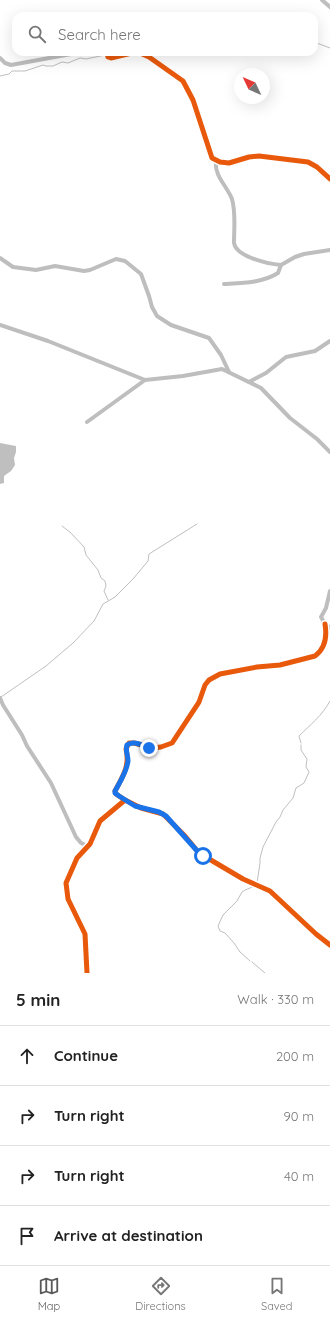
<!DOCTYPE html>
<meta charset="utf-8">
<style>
body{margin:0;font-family:Quicksand,sans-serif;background:#f6f6f6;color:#222}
.compass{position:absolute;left:234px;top:68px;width:36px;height:36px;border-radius:50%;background:#fff;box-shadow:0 4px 16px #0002;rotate:314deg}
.stop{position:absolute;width:12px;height:12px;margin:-9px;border:3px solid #1a73e8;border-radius:50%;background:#fff}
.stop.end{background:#1a73e8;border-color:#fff;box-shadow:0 1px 4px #0008}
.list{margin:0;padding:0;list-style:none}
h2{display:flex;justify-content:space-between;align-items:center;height:52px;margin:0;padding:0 16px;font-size:17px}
h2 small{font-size:13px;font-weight:400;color:#767676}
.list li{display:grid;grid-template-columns:26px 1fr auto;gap:12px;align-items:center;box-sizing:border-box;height:60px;padding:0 16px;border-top:1px solid #e0e0e0}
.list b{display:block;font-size:15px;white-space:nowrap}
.list em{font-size:13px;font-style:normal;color:#767676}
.icon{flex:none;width:22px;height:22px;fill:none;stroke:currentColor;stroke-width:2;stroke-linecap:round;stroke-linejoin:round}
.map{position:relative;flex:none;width:330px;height:973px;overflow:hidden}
.search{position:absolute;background:#fff;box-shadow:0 4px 16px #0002;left:12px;right:12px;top:12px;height:44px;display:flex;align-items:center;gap:10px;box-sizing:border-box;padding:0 14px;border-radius:12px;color:#767676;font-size:15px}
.sheet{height:292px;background:#fff}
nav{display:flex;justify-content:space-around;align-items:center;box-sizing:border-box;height:56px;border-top:1px solid #e0e0e0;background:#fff;font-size:11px;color:#767676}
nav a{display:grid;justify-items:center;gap:2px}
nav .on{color:#595959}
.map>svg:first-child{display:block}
.water{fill:#bfbfbf}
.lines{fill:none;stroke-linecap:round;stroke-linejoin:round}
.stream{stroke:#bfbfbf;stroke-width:1}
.canal{stroke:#bfbfbf;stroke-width:4}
.minor{stroke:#bebebe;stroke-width:4}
.cycleway-casing{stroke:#fff;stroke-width:8}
.cycleway{stroke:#e8590c;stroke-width:5}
.route{stroke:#1a73e8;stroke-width:5}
</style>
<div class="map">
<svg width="330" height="973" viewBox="0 0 330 973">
<rect width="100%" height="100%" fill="#fff"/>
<!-- water -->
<path class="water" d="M 0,443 L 16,446 L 16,452 L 14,458 L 15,465 L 11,471 L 4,476 L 4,483 L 0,484 Z"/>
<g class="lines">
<!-- stream -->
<g class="stream">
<path d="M 314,42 L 330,48"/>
<path d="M 110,54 L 117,52"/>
<path d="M 0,76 L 9,74 L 12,71 L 25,71 L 43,65 L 46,66 L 53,66 L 62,62 L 68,63 L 80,58 L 86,59 L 105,55"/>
<path d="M 62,526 L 71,533 L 84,547 L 86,555 L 98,570 L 101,578 L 105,581 L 106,586 L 104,591 L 108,600"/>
<path d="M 1,697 L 46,666 L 73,643 L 94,621 L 103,604 L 115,597 L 133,579 L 148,561 L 149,554 L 197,524"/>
<path d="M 301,743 L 299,736 C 310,725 322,716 330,701"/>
<path d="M 257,883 L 260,863 L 260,858 L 263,847 L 276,822 L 280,817 L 283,810 L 293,798 L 296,788 L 304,783 L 309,772 L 306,767 L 307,759 L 301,750 L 301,745"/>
<path d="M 250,961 L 240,952 L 234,943 L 225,933 L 220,931 L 218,926 L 223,915 L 237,901 L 242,892 L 245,890 L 255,886"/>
<path d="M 252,962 L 265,973"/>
</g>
<!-- canal -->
<path class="canal" d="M 322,0 L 330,7"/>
<!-- minor -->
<g class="minor">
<path d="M 107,52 L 108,57 L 111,58 L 136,52 L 140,53 L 149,57 L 183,81 L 193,100 L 212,158 L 220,162 L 229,163 L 249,157 L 259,156 L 308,162 L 317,167 L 330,179"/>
<path d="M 0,58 L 5,63 L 11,65 L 82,52"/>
<path d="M 216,161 C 214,176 227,186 232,199 C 236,213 234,228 234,243 C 236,257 269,264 281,265 L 295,257 L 304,254 L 330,250"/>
<path d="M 0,258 L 13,267 L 36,270 L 55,266 L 84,271 L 90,270 L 116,259 L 125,261 L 141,274 L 149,296 L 152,307 L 157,316 L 171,325 L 209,338 L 221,355 L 229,372"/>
<path d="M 224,284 C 242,283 262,283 278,273 L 281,265"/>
<path d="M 0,325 L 48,341 L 145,380"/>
<path d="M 249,382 L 266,373 L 286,357 L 315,351 L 330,341"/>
<path d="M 87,422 L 145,380 L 183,376 L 222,369 L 261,388 L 290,418 L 317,439 L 330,452"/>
<path d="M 330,591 L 326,608 L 321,617 L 324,622 L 330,628"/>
<path d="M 0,698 L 3,705 L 22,735 L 27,746 L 51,783 L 76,837 L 81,843 L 88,846"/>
<path d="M 125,800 L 116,794 L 115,791 C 123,776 130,766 126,749 L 129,743 L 134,743 L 152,748 L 161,747 L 172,743 L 199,702 L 205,685 L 209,680 L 220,674 L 257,667 L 280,665 L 315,656 C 326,648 327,636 325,624"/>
<path d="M 87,973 L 85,934 L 68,899 L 66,883 L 77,858 L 90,844 L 100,821 L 125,800 L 141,808 L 163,814 L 185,836 L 199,853 L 243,879 L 270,891 L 316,934 L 330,945"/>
</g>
<defs>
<g id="cycleway">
<path d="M 107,52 L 108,57 L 111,58 L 136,52 L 140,53 L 149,57 L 183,81 L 193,100 L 212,158 L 220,162 L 229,163 L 249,157 L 259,156 L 308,162 L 317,167 L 330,179"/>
<path d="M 125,800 L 116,794 L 115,791 C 123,776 130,766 126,749 L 129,743 L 134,743 L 152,748 L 161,747 L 172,743 L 199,702 L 205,685 L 209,680 L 220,674 L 257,667 L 280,665 L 315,656 C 326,648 327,636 325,624"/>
<path d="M 87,973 L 85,934 L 68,899 L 66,883 L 77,858 L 90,844 L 100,821 L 125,800 L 141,808 L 163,814 L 185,836 L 199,853 L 243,879 L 270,891 L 316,934 L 330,945"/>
</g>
</defs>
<!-- cycleway casing -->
<use href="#cycleway" class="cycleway-casing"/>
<!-- cycleway -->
<use href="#cycleway" class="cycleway"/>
</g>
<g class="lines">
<!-- route -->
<path class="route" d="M 149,748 C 142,745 133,740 127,745 C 125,750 128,755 128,761 C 127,771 120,782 115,791 L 115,793 L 119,796 L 135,806 L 159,812 L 166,816 L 199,853 L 203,856"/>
</g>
</svg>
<svg class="compass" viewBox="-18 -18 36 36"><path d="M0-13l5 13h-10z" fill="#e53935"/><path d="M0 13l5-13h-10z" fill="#767676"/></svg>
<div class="stop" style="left:203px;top:856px"></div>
<div class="stop end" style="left:149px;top:748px"></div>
<div class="search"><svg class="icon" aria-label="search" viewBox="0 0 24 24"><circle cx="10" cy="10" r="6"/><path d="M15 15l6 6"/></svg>Search here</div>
</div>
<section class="sheet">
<h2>5 min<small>Walk · 330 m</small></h2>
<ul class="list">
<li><svg class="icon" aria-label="ahead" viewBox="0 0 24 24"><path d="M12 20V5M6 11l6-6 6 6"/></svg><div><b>Continue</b></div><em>200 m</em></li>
<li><svg class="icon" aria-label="right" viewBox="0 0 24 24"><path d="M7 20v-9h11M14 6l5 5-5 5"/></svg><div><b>Turn right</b></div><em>90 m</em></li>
<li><svg class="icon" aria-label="right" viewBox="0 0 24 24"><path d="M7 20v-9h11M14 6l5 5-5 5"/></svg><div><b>Turn right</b></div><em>40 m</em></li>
<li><svg class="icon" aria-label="arrive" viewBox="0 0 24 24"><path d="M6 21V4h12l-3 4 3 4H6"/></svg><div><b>Arrive at destination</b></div></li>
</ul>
</section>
<nav>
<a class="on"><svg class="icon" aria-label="map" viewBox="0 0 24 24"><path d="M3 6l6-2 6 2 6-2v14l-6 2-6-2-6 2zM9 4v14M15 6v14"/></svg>Map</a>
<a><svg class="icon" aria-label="directions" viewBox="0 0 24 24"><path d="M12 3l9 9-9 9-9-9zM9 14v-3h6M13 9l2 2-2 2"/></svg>Directions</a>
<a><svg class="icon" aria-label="saved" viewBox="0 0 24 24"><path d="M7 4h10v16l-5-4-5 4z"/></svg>Saved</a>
</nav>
